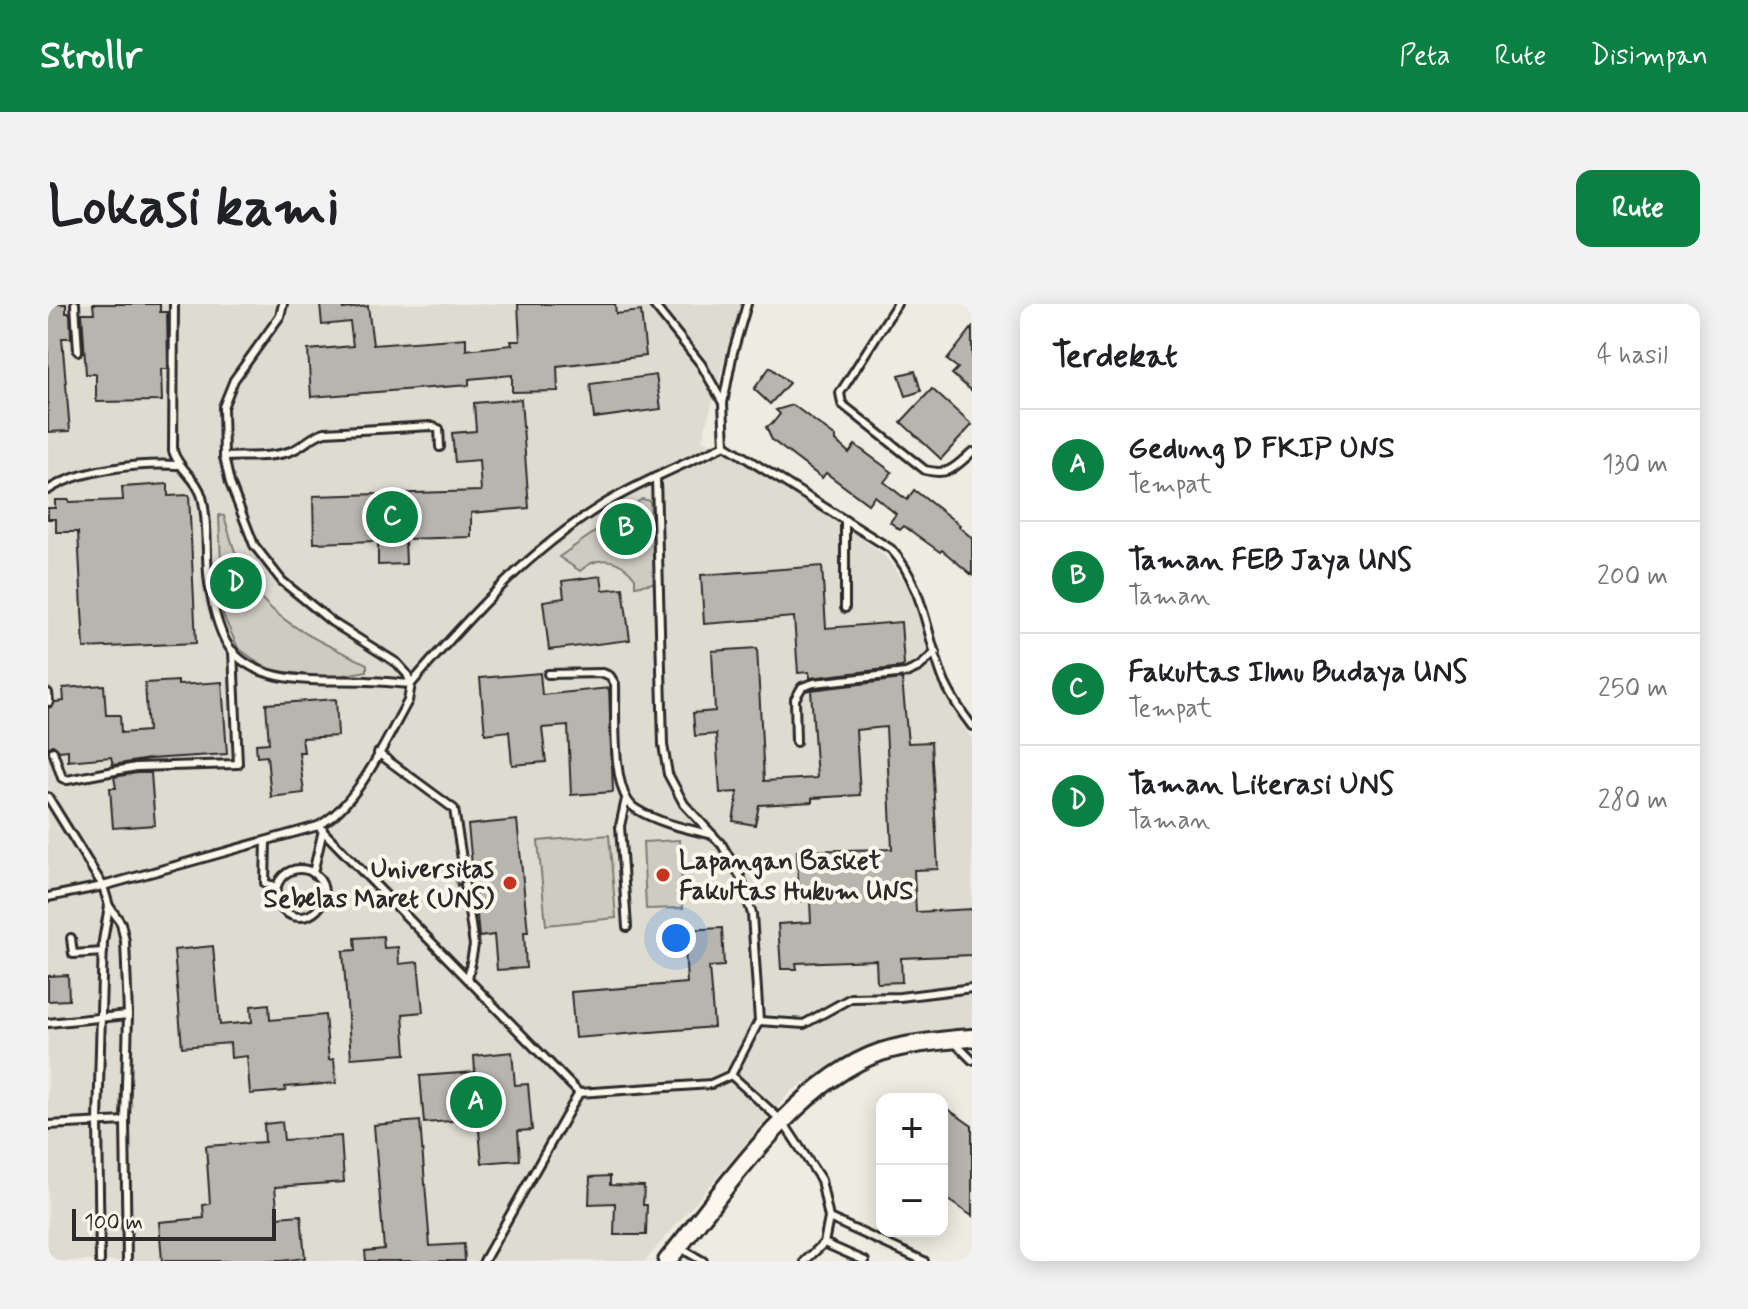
<!DOCTYPE html>
<html lang="id">
<meta charset="utf-8">
<style>
body{margin:0;font-family:Mynerve,sans-serif;background:#f2f2f2;color:#202124}
.controls{position:absolute;right:24px;bottom:24px;display:grid;overflow:hidden;border-radius:16px;box-shadow:0 4px 20px #0003}
.controls button{width:72px;height:72px;display:grid;place-items:center;padding:0;border:0;border-bottom:2px solid #e0e0e0;background:#fff;color:#202124;font:40px sans-serif}
.scale{position:absolute;left:24px;bottom:20px;width:204px;box-sizing:border-box;padding-left:8px;border:4px solid #2b2b2b;border-top:0;font-size:22px;line-height:28px;white-space:nowrap;color:#2b2b2b;-webkit-text-stroke:6px #fbf7ec;paint-order:stroke}
.you{position:absolute;left:628px;top:634px;width:28px;height:28px;margin:-20px;border:6px solid #fff;border-radius:50%;background:#1a73e8;box-shadow:0 0 0 12px #1a73e833}
.badge{display:grid;place-items:center;width:52px;height:52px;border-radius:50%;background:#0b8043;color:#fff;font-size:26px;font-weight:700}
.pin{position:absolute;translate:-50% -50%;border:4px solid #fff;box-shadow:0 2px 8px #0006}
.list{margin:0;padding:0;list-style:none}
h2{display:flex;justify-content:space-between;align-items:center;height:104px;margin:0;padding:0 32px;font-size:34px}
h2 small{font-size:26px;font-weight:400;color:#757577}
.list li{display:grid;grid-template-columns:52px 1fr auto;gap:24px;align-items:center;box-sizing:border-box;height:112px;padding:0 32px;border-top:2px solid #e0e0e0}
.list b{display:block;font-size:30px;white-space:nowrap}
.list p{margin:0;font-size:26px;white-space:nowrap;color:#757577}
.list em{font-size:26px;font-style:normal;color:#757577}
.map{position:relative;flex:none;width:924px;height:957px;overflow:hidden;border-radius:16px}
header{display:flex;align-items:center;gap:48px;box-sizing:border-box;height:112px;padding:0 40px;background:#0b8043;color:#fff}
header strong{font-size:38px}
nav{display:flex;gap:44px;margin-inline-start:auto;font-size:28px}
.intro{display:flex;align-items:center;justify-content:space-between;box-sizing:border-box;height:192px;padding:0 48px}
h1{margin:0;font-size:56px}
.button{padding:20px 36px;border-radius:16px;background:#0b8043;color:#fff;font-size:28px;font-weight:700}
main{display:flex;gap:48px;padding:0 48px}
aside{flex:1;background:#fff;border-radius:16px;box-shadow:0 4px 20px #0003}
.map>svg:first-child{display:block}
.built{fill:#dedbd1}
.green{fill:#cecbc2;stroke:#7c7b76;stroke-width:2}
.building{fill:#b8b5ae;stroke:#2b2b2b;stroke-width:2}
.lines{fill:none;stroke-linecap:round;stroke-linejoin:round}
.lane-casing{stroke:#2b2b2b;stroke-width:12}
.secondary-casing{stroke:#2b2b2b;stroke-width:22}
.lane{stroke:#fbf7ec;stroke-width:6}
.secondary{stroke:#fbf7ec;stroke-width:16}
.poi-dot{fill:#c8321e;stroke:#fbf7ec;stroke-width:3}
.labels{text-anchor:middle;stroke-width:8;stroke-linejoin:round;paint-order:stroke}
.poi-label{font-size:26px;font-weight:bold;fill:#2b2b2b;stroke:#fbf7ec;text-anchor:start}
</style>
<header>
<strong>Strollr</strong>
<nav><a>Peta</a><a>Rute</a><a>Disimpan</a></nav>
</header>
<div class="intro"><h1>Lokasi kami</h1><a class="button">Rute</a></div>
<main>
<div class="map">
<svg width="924" height="957" viewBox="0 0 924 957">
<rect width="100%" height="100%" fill="#eeebe0"/>
<filter id="ink" filterUnits="userSpaceOnUse"><feTurbulence type="fractalNoise" baseFrequency=".0125" numOctaves="2"/><feDisplacementMap in="SourceGraphic" scale="16" xChannelSelector="R" yChannelSelector="G"/><feConvolveMatrix kernelMatrix="1 2 1 2 8 2 1 2 1" color-interpolation-filters="sRGB"/></filter>
<g filter="url(#ink)">
<!-- built -->
<path class="built" d="M 0,0 L 692,0 L 654,136 L 694,152 L 754,190 L 836,251 L 867,292 L 877,328 L 903,403 L 924,435 L 924,724 L 834,735 L 743,787 L 597,957 L 0,957 Z"/>
<!-- green -->
<g class="green">
<path d="M 594,195 L 602,197 L 607,279 L 587,282 L 587,274 C 573,255 551,249 532,267 L 511,253 Z"/>
<path d="M 171,211 L 176,212 C 181,228 185,244 191,259 C 213,314 269,336 319,360 L 319,367 L 280,374 L 219,365 L 190,344 L 175,311 Z"/>
<path d="M 561,531 L 568,614 L 498,621 L 490,537 Z"/>
<path d="M 632,536 L 635,604 L 598,605 L 595,538 Z"/>
</g>
<!-- building -->
<g class="building">
<path d="M 0,0 L 18,0 L 18,9 L 22,9 L 23,34 L 14,34 L 22,127 L 0,128 Z"/>
<path d="M 45,0 L 112,0 L 112,8 L 119,8 L 120,65 L 113,65 L 114,97 L 48,98 L 48,70 L 38,70 L 34,9 L 46,9 Z"/>
<path d="M 272,0 L 295,0 L 295,5 L 320,2 L 325,41 L 418,34 L 418,46 L 464,41 L 463,37 L 472,37 L 470,0 L 567,0 L 568,10 L 593,7 L 598,52 L 509,62 L 510,87 L 464,88 L 464,71 L 421,75 L 421,81 L 263,93 L 260,46 L 305,42 L 302,18 L 274,21 Z"/>
<path d="M 924,24 L 924,87 L 904,70 L 910,64 L 899,56 Z"/>
<path d="M 722,63 L 741,79 L 722,100 L 706,85 Z"/>
<path d="M 867,67 L 873,87 L 858,92 L 851,71 Z"/>
<path d="M 608,71 L 613,105 L 546,114 L 542,80 Z"/>
<path d="M 884,85 L 924,121 L 893,155 L 853,118 Z"/>
<path d="M 473,95 L 481,204 L 423,209 L 423,233 L 357,235 L 358,260 L 330,261 L 330,237 L 266,239 L 265,192 L 433,187 L 431,156 L 407,158 L 404,129 L 428,127 L 426,99 Z"/>
<path d="M 745,101 L 788,133 L 788,137 L 801,149 L 807,141 L 844,168 L 836,178 L 859,196 L 866,186 L 912,221 L 911,223 L 924,234 L 924,271 L 894,246 L 892,248 L 856,222 L 852,226 L 842,218 L 848,210 L 826,192 L 820,200 L 778,169 L 774,174 L 724,136 L 718,123 L 724,120 L 732,110 L 728,106 Z"/>
<path d="M 120,180 L 120,192 L 141,191 L 148,339 L 36,344 L 30,228 L 8,228 L 8,215 L 0,215 L 0,204 L 7,204 L 7,196 L 21,196 L 21,198 L 75,196 L 74,183 Z"/>
<path d="M 774,262 L 778,324 L 853,318 L 856,361 L 854,363 L 762,374 L 761,368 L 750,369 L 746,313 L 656,320 L 653,271 Z"/>
<path d="M 553,272 L 555,286 L 575,284 L 582,336 L 501,346 L 495,297 L 516,294 L 514,277 Z"/>
<path d="M 709,344 L 716,477 L 769,474 L 763,386 L 854,375 L 860,439 L 883,438 L 890,565 L 866,566 L 868,608 L 924,605 L 924,651 L 853,654 L 854,678 L 829,679 L 828,656 L 748,659 L 749,665 L 733,665 L 730,620 L 763,618 L 762,597 L 751,597 L 749,547 L 844,545 L 838,423 L 808,426 L 812,491 L 764,494 L 764,498 L 711,501 L 707,521 L 685,517 L 690,488 L 672,489 L 668,430 L 647,432 L 645,409 L 667,407 L 664,347 Z"/>
<path d="M 492,369 L 494,391 L 561,384 L 565,488 L 523,491 L 520,422 L 494,424 L 498,458 L 464,461 L 461,427 L 437,430 L 432,374 Z"/>
<path d="M 130,377 L 130,381 L 174,378 L 179,450 L 101,455 L 65,461 L 63,453 L 20,457 L 20,446 L 11,447 L 5,441 L 0,444 L 0,404 L 5,402 L 7,398 L 16,397 L 15,384 L 56,381 L 58,411 L 72,411 L 73,429 L 100,427 L 97,379 Z"/>
<path d="M 288,395 L 290,432 L 254,434 L 256,448 L 251,448 L 256,489 L 223,493 L 219,452 L 209,453 L 208,440 L 221,439 L 218,400 Z"/>
<path d="M 89,469 L 103,469 L 107,521 L 65,524 L 62,484 L 68,484 L 66,473 Z"/>
<path d="M 469,516 L 480,628 L 476,628 L 478,664 L 449,666 L 446,631 L 431,633 L 426,580 L 417,575 L 409,582 L 407,562 L 415,567 L 424,561 L 420,521 Z"/>
<path d="M 674,624 L 676,662 L 661,663 L 666,723 L 527,734 L 523,688 L 639,679 L 636,626 Z"/>
<path d="M 335,632 L 336,644 L 350,643 L 351,660 L 370,658 L 375,708 L 355,710 L 358,750 L 303,754 L 295,647 L 308,646 L 307,634 Z"/>
<path d="M 165,642 L 172,721 L 204,718 L 203,702 L 221,700 L 222,716 L 277,711 L 281,756 L 286,755 L 288,779 L 237,783 L 238,787 L 202,790 L 199,752 L 183,754 L 182,739 L 134,743 L 126,646 Z"/>
<path d="M 20,671 L 21,696 L 0,697 L 0,672 Z"/>
<path d="M 464,748 L 467,781 L 480,780 L 484,826 L 470,827 L 472,856 L 434,859 L 430,815 L 376,819 L 372,772 L 427,768 L 426,752 Z"/>
<path d="M 894,801 L 924,822 L 924,912 L 894,892 Z"/>
<path d="M 372,817 L 382,942 L 416,940 L 417,957 L 318,957 L 317,947 L 336,945 L 326,821 Z"/>
<path d="M 234,818 L 236,836 L 293,832 L 296,878 L 227,883 L 230,913 L 253,911 L 257,954 L 233,957 L 114,957 L 111,918 L 156,914 L 155,901 L 162,900 L 158,842 L 217,838 L 216,820 Z"/>
<path d="M 562,872 L 562,881 L 596,882 L 595,901 L 599,901 L 598,931 L 566,931 L 567,899 L 541,900 L 542,873 Z"/>
</g>
<g class="lines">
<defs>
<g id="lane">
<path d="M 27,0 L 30,47"/>
<path d="M 126,0 L 125,147 C 131,166 149,174 154,193 C 161,220 157,251 161,279 C 164,298 169,321 178,338 C 204,384 275,375 320,377 C 334,377 348,379 363,380"/>
<path d="M 605,0 L 653,60 L 675,99"/>
<path d="M 849,0 L 792,89 L 794,100 L 877,166 C 901,172 906,164 924,148"/>
<path d="M 677,141 L 843,245 C 877,282 878,334 897,379 C 904,394 914,409 924,422"/>
<path d="M 176,153 C 197,152 224,154 243,147 C 256,142 263,132 277,128 L 383,122 L 391,125 L 392,143"/>
<path d="M 0,186 C 32,165 91,159 129,161"/>
<path d="M 797,216 L 797,304"/>
<path d="M 500,370 L 555,369 L 562,372 L 567,380 C 568,408 562,490 588,505 C 610,519 640,525 665,531"/>
<path d="M 363,380 C 420,314 480,247 556,200 C 594,177 637,160 677,141 L 675,99 L 685,48 L 699,0"/>
<path d="M 0,389 L 1,398"/>
<path d="M 748,438 L 747,395 L 754,383 L 766,379 L 858,369 L 871,363 L 888,348"/>
<path d="M 5,447 L 14,474 L 19,476 L 88,463 L 190,460 L 185,347"/>
<path d="M 330,449 L 406,505 L 415,561"/>
<path d="M 0,493 L 55,582 L 61,602 L 73,619 L 77,637 L 80,711 L 77,817 L 79,957"/>
<path d="M 578,495 L 572,522 L 579,623"/>
<path d="M 270,522 L 531,789"/>
<path d="M 218,537 L 217,579 L 229,583"/>
<circle cx="252" cy="589" r="24"/>
<path d="M 265,569 L 275,526"/>
<path d="M 417,581 L 426,641 L 420,675"/>
<path d="M 0,593 L 55,582 L 270,522 C 310,501 338,436 360,397 L 363,380 L 359,370 L 349,359 L 284,318 L 234,277 L 206,241 L 182,179 L 176,153 L 175,103 L 186,76 L 232,12 L 235,0"/>
<path d="M 23,634 L 25,650 L 55,648"/>
<path d="M 711,717 L 756,720 L 803,694 L 852,693 L 924,684"/>
<path d="M 0,719 L 80,711"/>
<path d="M 907,739 L 924,756"/>
<path d="M 683,771 L 735,818 L 773,876 L 781,914 L 776,939 L 757,957"/>
<path d="M 0,821 L 77,817"/>
<path d="M 781,914 L 876,957"/>
<path d="M 776,939 L 817,957"/>
<path d="M 630,943 L 655,957"/>
<path d="M 52,957 L 50,818 L 55,637 L 61,602"/>
<path d="M 436,957 L 531,789 L 663,780 L 683,771 L 711,717 L 704,610 L 692,572 L 674,541 L 636,500 L 620,470 L 615,441 L 608,173"/>
</g>
<path id="secondary" d="M 619,957 C 674,890 749,776 833,748 C 862,739 894,736 924,734"/>
</defs>
<!-- lane casing -->
<use href="#lane" class="lane-casing"/>
<!-- secondary casing -->
<use href="#secondary" class="secondary-casing"/>
<!-- lane -->
<use href="#lane" class="lane"/>
<!-- secondary -->
<use href="#secondary" class="secondary"/>
</g>
</g>
<!-- markers -->
<g class="poi-dot">
<circle cx="615" cy="571" r="8"/>
<circle cx="462" cy="579" r="8"/>
</g>
<g class="labels">
<!-- poi labels -->
<g class="poi-label">
<text x="631" y="565">Lapangan Basket<tspan x="631" dy="30">Fakultas Hukum UNS</tspan></text>
<text x="446" y="573" text-anchor="end">Universitas<tspan x="446" dy="30">Sebelas Maret (UNS)</tspan></text>
</g>
</g>
</svg>
<div class="controls">
<button>+</button>
<button>−</button>
</div>
<div class="scale">100 m</div>
<div class="you"></div>
<div class="pin badge" style="left:428px;top:798px">A</div>
<div class="pin badge" style="left:578px;top:225px">B</div>
<div class="pin badge" style="left:344px;top:213px">C</div>
<div class="pin badge" style="left:188px;top:279px">D</div>
</div>
<aside>
<h2>Terdekat<small>4 hasil</small></h2>
<ul class="list">
<li><span class="badge">A</span><div><b>Gedung D FKIP UNS</b><p>Tempat</p></div><em>130 m</em></li>
<li><span class="badge">B</span><div><b>Taman FEB Jaya UNS</b><p>Taman</p></div><em>200 m</em></li>
<li><span class="badge">C</span><div><b>Fakultas Ilmu Budaya UNS</b><p>Tempat</p></div><em>250 m</em></li>
<li><span class="badge">D</span><div><b>Taman Literasi UNS</b><p>Taman</p></div><em>280 m</em></li>
</ul>
</aside>
</main>
